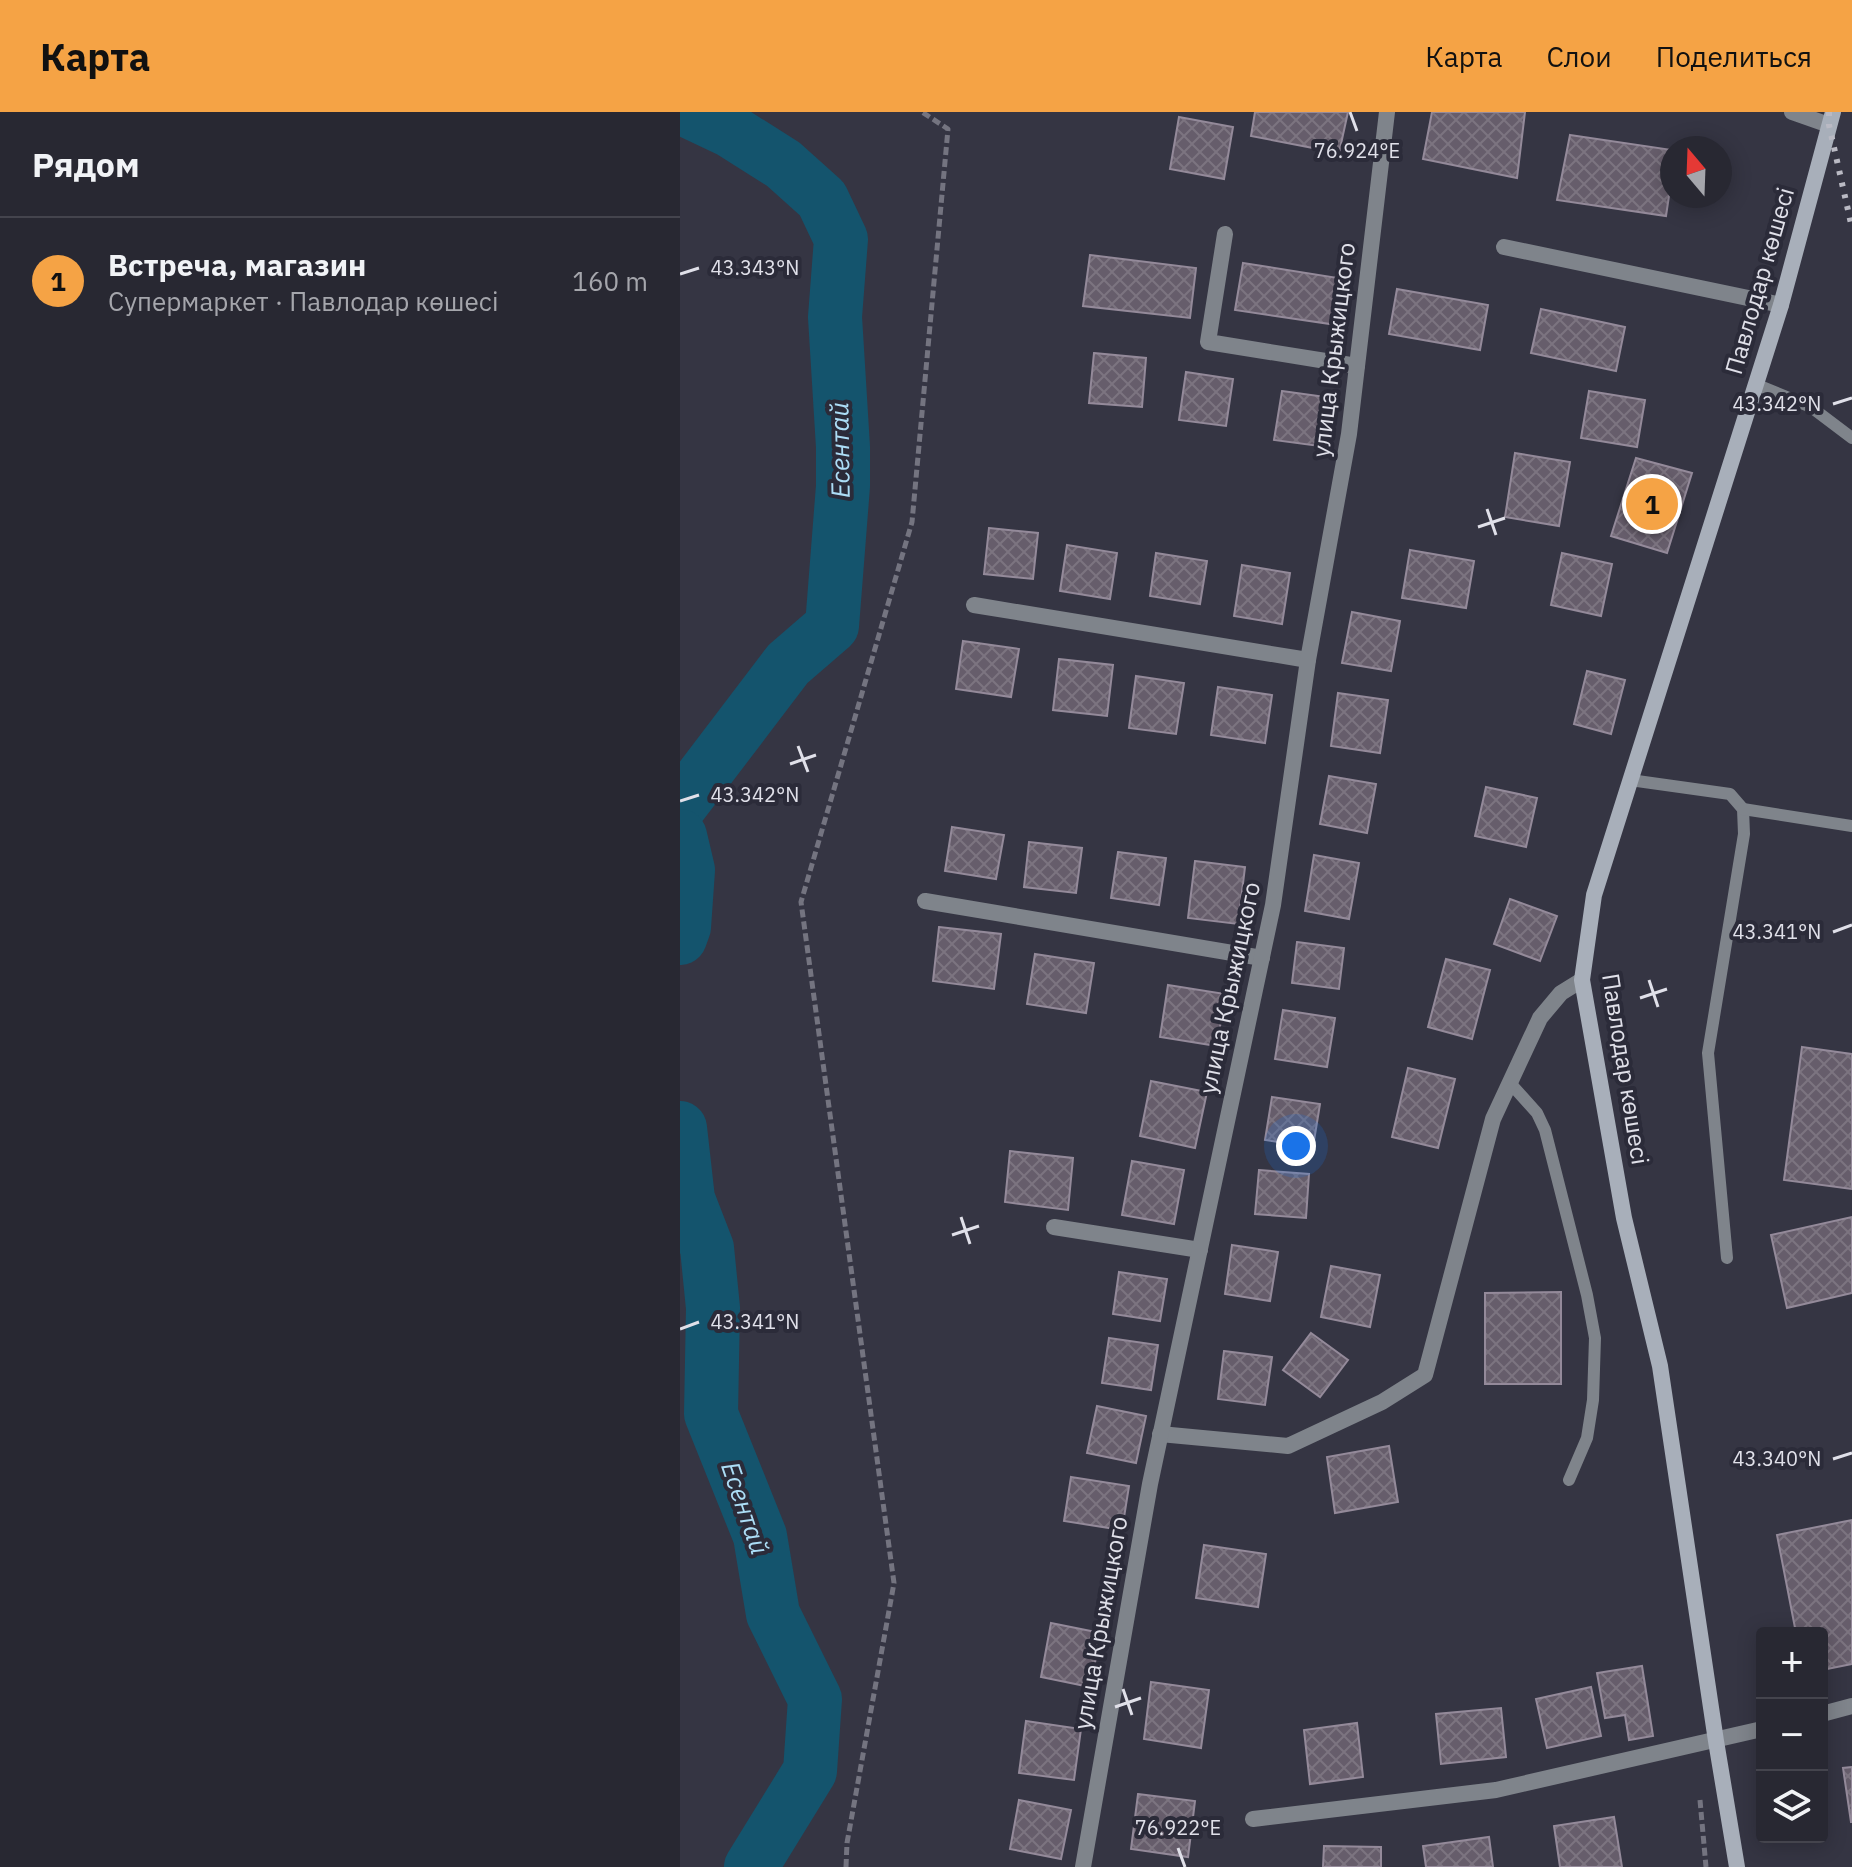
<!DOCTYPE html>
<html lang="ru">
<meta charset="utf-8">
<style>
body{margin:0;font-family:"IBM Plex Sans",sans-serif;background:#34343e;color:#f1f3f6}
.controls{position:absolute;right:24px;bottom:24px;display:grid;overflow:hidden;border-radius:8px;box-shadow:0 4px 20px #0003}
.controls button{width:72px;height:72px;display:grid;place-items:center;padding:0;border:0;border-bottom:2px solid #44444d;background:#282832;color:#f1f3f6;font:40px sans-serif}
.compass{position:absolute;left:980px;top:24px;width:72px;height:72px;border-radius:50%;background:#282832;box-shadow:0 4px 20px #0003;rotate:341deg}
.you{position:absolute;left:616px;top:1034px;width:28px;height:28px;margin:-20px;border:6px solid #fff;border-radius:50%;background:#1a73e8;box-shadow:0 0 0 12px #1a73e833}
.badge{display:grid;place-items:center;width:52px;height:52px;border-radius:50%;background:#f5a345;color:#111;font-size:26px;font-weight:700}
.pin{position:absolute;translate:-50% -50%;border:4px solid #fff;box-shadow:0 2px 8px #0006}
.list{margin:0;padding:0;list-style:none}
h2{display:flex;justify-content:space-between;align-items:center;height:104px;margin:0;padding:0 32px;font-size:34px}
h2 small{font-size:26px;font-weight:400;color:#a5a6ac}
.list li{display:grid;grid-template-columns:52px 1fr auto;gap:24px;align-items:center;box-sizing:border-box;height:128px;padding:0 32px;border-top:2px solid #44444d}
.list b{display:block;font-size:30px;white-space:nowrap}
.list p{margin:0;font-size:26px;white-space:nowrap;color:#a5a6ac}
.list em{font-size:26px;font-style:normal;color:#a5a6ac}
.icon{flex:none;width:44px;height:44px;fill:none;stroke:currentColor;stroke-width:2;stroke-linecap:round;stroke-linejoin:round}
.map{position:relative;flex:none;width:1172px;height:1755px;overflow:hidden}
header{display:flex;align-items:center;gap:48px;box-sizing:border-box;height:112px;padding:0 40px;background:#f5a345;color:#111}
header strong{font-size:38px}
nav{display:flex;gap:44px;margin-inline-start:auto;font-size:28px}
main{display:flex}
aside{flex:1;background:#282832}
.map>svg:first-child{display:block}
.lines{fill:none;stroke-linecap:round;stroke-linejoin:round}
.river{stroke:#14546d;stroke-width:54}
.building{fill:url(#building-cross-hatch);stroke:#948a9a;stroke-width:2}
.path{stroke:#747480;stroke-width:5;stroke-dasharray:8 4;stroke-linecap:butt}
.lane{stroke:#7f848b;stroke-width:12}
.street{stroke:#7f848b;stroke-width:16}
.secondary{stroke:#a8afba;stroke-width:16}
.rail{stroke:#babac4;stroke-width:6;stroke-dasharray:4 8;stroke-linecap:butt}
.ticks{fill:none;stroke:#e0e0e9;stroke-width:3}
.labels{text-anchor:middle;stroke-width:8;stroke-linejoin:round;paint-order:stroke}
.street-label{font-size:24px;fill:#e0e0e9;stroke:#2b2b39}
.water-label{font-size:26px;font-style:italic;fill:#acddf6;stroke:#2b2b39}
.ticks-label{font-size:20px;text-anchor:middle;fill:#e0e0e9;stroke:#2b2b39;stroke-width:8;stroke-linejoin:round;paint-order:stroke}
</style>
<header>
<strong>Карта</strong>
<nav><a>Карта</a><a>Слои</a><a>Поделиться</a></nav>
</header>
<main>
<aside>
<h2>Рядом<small></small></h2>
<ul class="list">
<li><span class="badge">1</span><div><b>Встреча, магазин</b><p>Супермаркет · Павлодар көшесі</p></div><em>160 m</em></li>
</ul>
</aside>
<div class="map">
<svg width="1172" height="1755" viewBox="0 0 1172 1755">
<defs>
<pattern id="building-cross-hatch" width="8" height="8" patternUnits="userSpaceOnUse" patternTransform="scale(2)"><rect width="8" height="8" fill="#665d6b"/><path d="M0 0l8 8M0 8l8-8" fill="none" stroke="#7c7480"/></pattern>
</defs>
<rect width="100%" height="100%" fill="#353543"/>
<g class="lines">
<!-- river -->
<g class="river">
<path d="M 0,694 L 108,552 L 152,514 L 163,374 L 163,335 L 155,205 L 161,127 L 142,87 L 103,52 L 49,18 L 11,0"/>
<path d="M 0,724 L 8,758 L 4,815 L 0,826"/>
<path d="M 0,1016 L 8,1087 L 27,1136 L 33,1196 L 31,1302 L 80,1424 L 93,1502 L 135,1587 L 130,1659 L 71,1755"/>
</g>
</g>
<!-- building -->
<g class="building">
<path d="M 575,0 L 668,0 L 659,41 L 571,24 Z"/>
<path d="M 752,0 L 845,0 L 837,66 L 743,47 Z"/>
<path d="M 499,5 L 553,15 L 544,67 L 490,57 Z"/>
<path d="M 890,23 L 992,38 L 992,64 L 986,104 L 877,88 Z"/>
<path d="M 410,143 L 516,156 L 510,206 L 403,194 Z"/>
<path d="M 563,151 L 664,167 L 657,213 L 555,198 Z"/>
<path d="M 717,177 L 808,193 L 800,238 L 709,222 Z"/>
<path d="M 861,197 L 945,215 L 936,259 L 851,241 Z"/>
<path d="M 414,241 L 466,246 L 462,295 L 409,291 Z"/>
<path d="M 506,260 L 553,267 L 546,314 L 499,308 Z"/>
<path d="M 602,279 L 646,285 L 639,334 L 594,328 Z"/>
<path d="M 909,279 L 965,288 L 957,335 L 901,326 Z"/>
<path d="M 835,341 L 890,350 L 879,414 L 825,405 Z"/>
<path d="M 956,346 L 1012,361 L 987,441 L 931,424 Z"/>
<path d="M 309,416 L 358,421 L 353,467 L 304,462 Z"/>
<path d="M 387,433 L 437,441 L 430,487 L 380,479 Z"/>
<path d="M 730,438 L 794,449 L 786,496 L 722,486 Z"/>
<path d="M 476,441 L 527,449 L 520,492 L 470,484 Z"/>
<path d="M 882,441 L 932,452 L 921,504 L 871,493 Z"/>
<path d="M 562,453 L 610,461 L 602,512 L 554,504 Z"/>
<path d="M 672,500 L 720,509 L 711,559 L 662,551 Z"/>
<path d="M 283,529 L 339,537 L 331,585 L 276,577 Z"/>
<path d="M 379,547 L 433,553 L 427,604 L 373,598 Z"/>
<path d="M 907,559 L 945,568 L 931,622 L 894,612 Z"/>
<path d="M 456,564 L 504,571 L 496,622 L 449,616 Z"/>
<path d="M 538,575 L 592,583 L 585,631 L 531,623 Z"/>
<path d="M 658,581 L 708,588 L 700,641 L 651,634 Z"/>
<path d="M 649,664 L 696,672 L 687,721 L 640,712 Z"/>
<path d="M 806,675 L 857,686 L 846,735 L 795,724 Z"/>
<path d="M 272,715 L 324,723 L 316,767 L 265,759 Z"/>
<path d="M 349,730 L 402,736 L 396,781 L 344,775 Z"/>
<path d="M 438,740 L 486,746 L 479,793 L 431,786 Z"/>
<path d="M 634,743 L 679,751 L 669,807 L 625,799 Z"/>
<path d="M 515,749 L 565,755 L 558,812 L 508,806 Z"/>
<path d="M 830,787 L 877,804 L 860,849 L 814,832 Z"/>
<path d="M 259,815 L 321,822 L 314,877 L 253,869 Z"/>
<path d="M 617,830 L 664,836 L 659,877 L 612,871 Z"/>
<path d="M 355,842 L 414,851 L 406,901 L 347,892 Z"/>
<path d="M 766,847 L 810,858 L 792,927 L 748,915 Z"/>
<path d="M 488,873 L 545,882 L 537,934 L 480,925 Z"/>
<path d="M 603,898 L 655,906 L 647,955 L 595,947 Z"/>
<path d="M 1122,935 L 1172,942 L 1172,1077 L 1104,1068 Z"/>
<path d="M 728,956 L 775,967 L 758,1036 L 712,1025 Z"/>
<path d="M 471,969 L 527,980 L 515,1036 L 460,1024 Z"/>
<path d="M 592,985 L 640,992 L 633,1035 L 585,1028 Z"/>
<path d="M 330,1039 L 393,1046 L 388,1098 L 325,1090 Z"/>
<path d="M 452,1049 L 504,1058 L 494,1112 L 442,1103 Z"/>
<path d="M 579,1058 L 629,1062 L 626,1106 L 575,1102 Z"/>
<path d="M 1172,1105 L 1172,1181 L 1107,1196 L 1091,1123 Z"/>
<path d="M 552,1133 L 598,1140 L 590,1189 L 545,1182 Z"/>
<path d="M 651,1154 L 700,1163 L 690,1215 L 641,1205 Z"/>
<path d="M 439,1160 L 487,1167 L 480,1209 L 433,1202 Z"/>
<path d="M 881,1180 L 881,1272 L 805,1272 L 805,1181 Z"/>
<path d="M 631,1221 L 668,1248 L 640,1285 L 603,1258 Z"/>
<path d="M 429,1226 L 478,1233 L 471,1278 L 422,1271 Z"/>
<path d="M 544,1239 L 592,1245 L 585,1293 L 538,1287 Z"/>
<path d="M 417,1294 L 466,1304 L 456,1351 L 407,1341 Z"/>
<path d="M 709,1334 L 718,1390 L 655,1401 L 647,1345 Z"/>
<path d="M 391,1365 L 449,1374 L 442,1418 L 384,1409 Z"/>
<path d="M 1172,1408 L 1172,1552 L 1142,1558 L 1142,1521 L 1116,1521 L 1097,1423 Z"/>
<path d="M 524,1433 L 586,1442 L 578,1495 L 516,1486 Z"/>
<path d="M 371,1511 L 421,1521 L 410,1575 L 361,1565 Z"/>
<path d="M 962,1554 L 973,1624 L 949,1628 L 945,1603 L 925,1606 L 917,1561 Z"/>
<path d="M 471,1570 L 529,1578 L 521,1636 L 464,1627 Z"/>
<path d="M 911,1575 L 921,1624 L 867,1636 L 856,1587 Z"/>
<path d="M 821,1596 L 826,1645 L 761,1652 L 756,1602 Z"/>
<path d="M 346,1609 L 401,1617 L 394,1668 L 339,1661 Z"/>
<path d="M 677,1611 L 683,1665 L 630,1672 L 624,1618 Z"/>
<path d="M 1172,1655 L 1172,1710 L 1171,1710 L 1163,1656 Z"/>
<path d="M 458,1682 L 515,1689 L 508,1745 L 451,1737 Z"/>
<path d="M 339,1688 L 391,1698 L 381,1747 L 330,1737 Z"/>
<path d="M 934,1705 L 942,1755 L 880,1755 L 874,1714 Z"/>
<path d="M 809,1725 L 813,1755 L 746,1755 L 743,1734 Z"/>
<path d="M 644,1734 L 701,1735 L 701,1755 L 643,1755 Z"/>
</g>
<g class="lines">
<!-- path -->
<g class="path">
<path d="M 1020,1688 L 1026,1755"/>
<path d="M 166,1755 L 167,1731 L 214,1471 L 121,790 L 232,410 L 268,17 L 242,0"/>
</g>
<!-- lane -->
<g class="lane">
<path d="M 1075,272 L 1131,295 L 1172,326"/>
<path d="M 950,668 L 1050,682 L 1063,697 L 1064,722 L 1028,941 L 1047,1146"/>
<path d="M 1063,697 L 1172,714"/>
<path d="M 830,971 L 857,1001 L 865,1018 L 907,1183 L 915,1226 L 913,1288 L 907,1326 L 889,1368"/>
</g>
<!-- street -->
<g class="street">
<path d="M 1112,0 L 1149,13"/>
<path d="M 545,122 L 528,230 L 677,254"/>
<path d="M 824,135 L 1101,193"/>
<path d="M 294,493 L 628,548"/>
<path d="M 245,789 L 582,846"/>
<path d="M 374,1115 L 520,1138"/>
<path d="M 480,1322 L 608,1334 L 702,1290 L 745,1263 L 813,1007 L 860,906 L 881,881 L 902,868"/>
<path d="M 1142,1602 L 1172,1594"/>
<path d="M 573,1707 L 816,1678 L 1082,1617"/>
<path d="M 403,1755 L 470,1372 L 593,793 L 628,548 L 669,322 L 707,0"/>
</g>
<!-- secondary -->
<path class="secondary" d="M 1057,1755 L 1036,1629 L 980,1254 L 944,1106 L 902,868 L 914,783 L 1101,193 L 1153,0"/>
<!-- rail -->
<path class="rail" d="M 1149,0 L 1149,13 L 1172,116"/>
</g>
<!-- ticks -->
<path class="ticks" d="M 670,0 L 677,19M 0,162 L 19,156M 1153,292 L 1172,286M 807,397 L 816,423M 798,415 L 825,406M 118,634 L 128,660M 110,652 L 136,643M 0,689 L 19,683M 1153,820 L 1172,813M 969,868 L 978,895M 960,886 L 987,877M 281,1105 L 290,1132M 272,1123 L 299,1114M 0,1217 L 19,1210M 1153,1347 L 1172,1341M 443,1577 L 452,1603M 435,1595 L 461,1586M 498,1736 L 505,1755"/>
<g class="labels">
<!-- street labels -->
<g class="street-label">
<text transform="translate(1080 169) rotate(-74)" y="8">Павлодар көшесі</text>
<text transform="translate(654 238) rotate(-83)" y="8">улица Крыжицкого</text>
<text transform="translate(550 876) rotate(-78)" y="8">улица Крыжицкого</text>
<text transform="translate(945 957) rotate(81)" y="8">Павлодар көшесі</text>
<text transform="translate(421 1511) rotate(-80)" y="8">улица Крыжицкого</text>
</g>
<!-- water labels -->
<g class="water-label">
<text transform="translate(160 338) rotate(-91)" y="9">Есентай</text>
<text transform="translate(65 1396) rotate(71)" y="9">Есентай</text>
</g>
</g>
<g class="ticks-label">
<text x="677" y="46">76.924°E</text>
<text x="75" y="163">43.343°N</text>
<text x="1097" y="299">43.342°N</text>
<text x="75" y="690">43.342°N</text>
<text x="1097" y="827">43.341°N</text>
<text x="75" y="1217">43.341°N</text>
<text x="1097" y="1354">43.340°N</text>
<text x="498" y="1723">76.922°E</text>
</g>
</svg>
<div class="controls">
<button>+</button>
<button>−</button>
<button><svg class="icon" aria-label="layers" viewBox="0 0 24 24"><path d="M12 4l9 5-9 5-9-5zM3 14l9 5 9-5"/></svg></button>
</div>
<svg class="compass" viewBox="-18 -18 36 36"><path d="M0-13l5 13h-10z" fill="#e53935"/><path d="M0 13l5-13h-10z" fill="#a5a6ac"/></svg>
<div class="you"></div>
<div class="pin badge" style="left:972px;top:392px">1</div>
</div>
</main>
